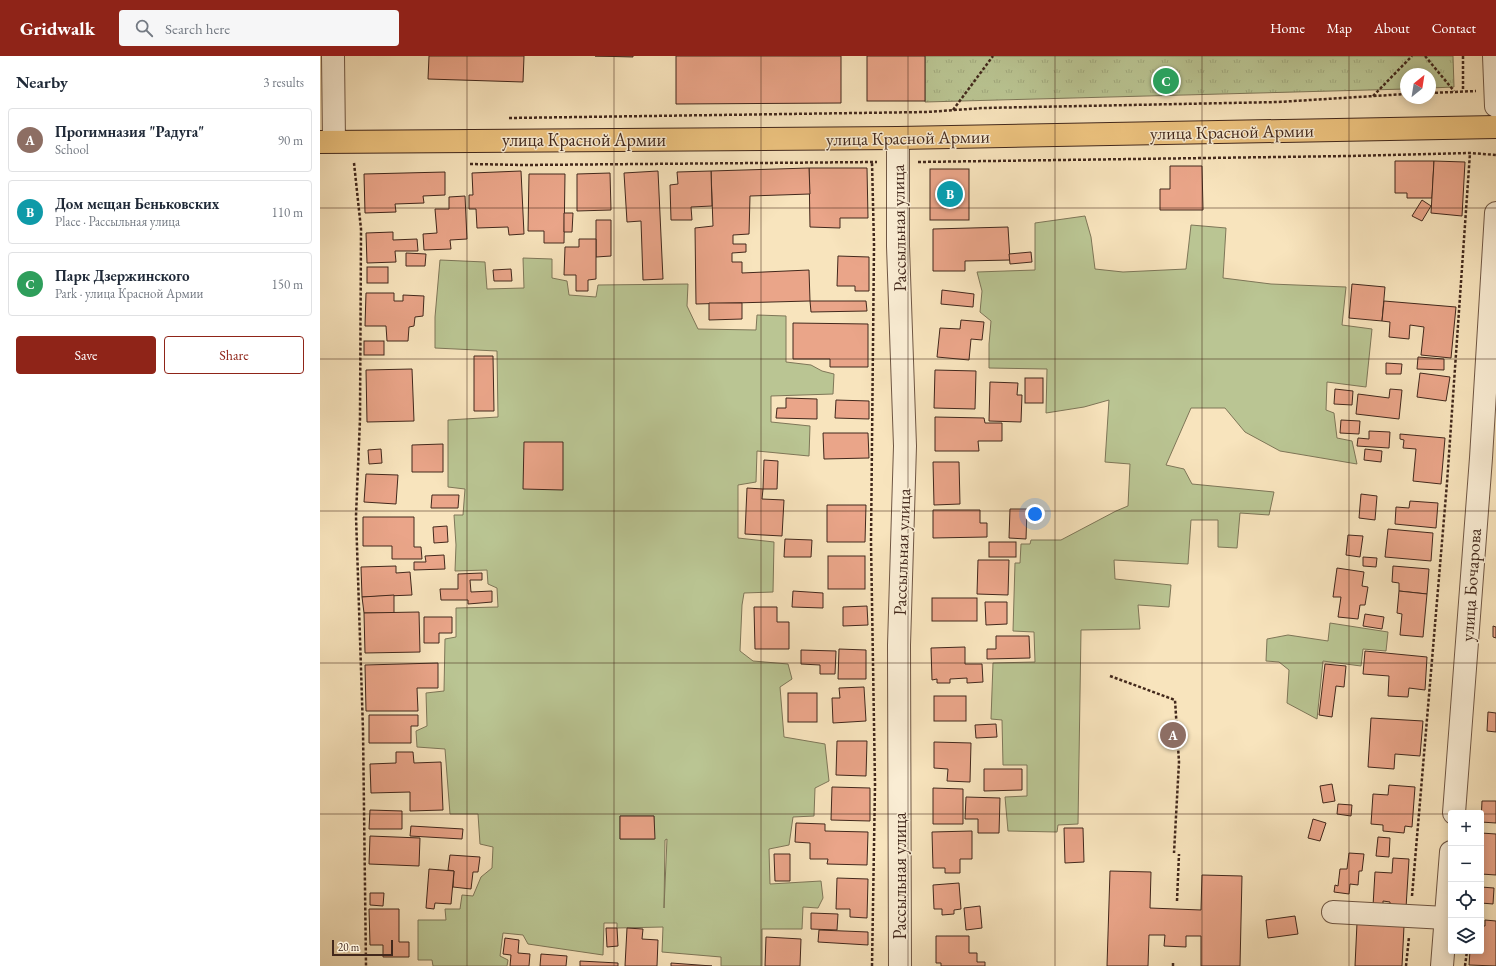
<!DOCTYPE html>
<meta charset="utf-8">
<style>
body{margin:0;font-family:"EB Garamond",serif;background:#f6f6f7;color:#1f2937}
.controls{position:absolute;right:12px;bottom:12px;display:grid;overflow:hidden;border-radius:4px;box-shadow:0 2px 10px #0003}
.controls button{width:36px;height:36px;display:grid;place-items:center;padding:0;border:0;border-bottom:1px solid #e0e1e3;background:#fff;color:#1f2937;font:20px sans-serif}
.compass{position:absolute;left:1080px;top:12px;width:36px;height:36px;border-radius:50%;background:#fff;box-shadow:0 2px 10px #0003;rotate:30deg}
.scale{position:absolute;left:12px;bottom:10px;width:61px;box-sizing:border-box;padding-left:4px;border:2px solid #42281c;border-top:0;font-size:11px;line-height:14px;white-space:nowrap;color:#42281c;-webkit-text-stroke:3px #faedd4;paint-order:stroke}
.you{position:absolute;left:715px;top:458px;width:14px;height:14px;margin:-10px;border:3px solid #fff;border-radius:50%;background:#1a73e8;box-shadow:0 0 0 6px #1a73e833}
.badge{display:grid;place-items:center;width:26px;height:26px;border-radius:50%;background:#8f2418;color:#fff;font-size:13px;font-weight:700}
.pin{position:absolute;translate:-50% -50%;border:2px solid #fff;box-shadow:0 1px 4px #0006}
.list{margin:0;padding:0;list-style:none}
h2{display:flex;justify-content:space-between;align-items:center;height:52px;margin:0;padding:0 16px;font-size:17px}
h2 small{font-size:13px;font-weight:400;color:#747a83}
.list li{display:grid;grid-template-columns:26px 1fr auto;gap:12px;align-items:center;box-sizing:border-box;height:64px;margin:0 8px 8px;padding:0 8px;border:1px solid #e0e1e3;border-radius:4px}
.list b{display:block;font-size:15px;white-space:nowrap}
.list p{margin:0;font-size:13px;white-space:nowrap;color:#747a83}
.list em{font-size:13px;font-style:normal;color:#747a83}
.actions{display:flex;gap:8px;padding:12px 16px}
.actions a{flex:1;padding:9px 0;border:1px solid #8f2418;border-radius:4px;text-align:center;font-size:14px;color:#8f2418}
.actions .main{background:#8f2418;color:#fff}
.icon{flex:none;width:22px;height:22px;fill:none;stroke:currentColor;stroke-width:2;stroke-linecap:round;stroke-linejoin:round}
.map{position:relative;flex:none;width:1176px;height:910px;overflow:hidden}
header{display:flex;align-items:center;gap:24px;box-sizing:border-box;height:56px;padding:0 20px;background:#8f2418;color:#fff}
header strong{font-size:19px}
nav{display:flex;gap:22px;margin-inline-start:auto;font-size:14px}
.search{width:280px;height:36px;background:#f6f6f7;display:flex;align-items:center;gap:10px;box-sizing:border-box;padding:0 14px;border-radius:4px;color:#747a83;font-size:15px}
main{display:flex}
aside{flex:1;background:#fff}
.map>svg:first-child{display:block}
.grass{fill:url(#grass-tufts);stroke:#7e7658}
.garden{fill:#bac593;stroke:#7e7658;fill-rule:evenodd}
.building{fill:#eaa589;stroke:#42281c}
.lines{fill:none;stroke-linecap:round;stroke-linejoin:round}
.minor-casing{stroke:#705744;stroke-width:24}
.major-casing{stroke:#42281c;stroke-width:24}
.path{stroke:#42281c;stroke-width:2.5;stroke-dasharray:3 2;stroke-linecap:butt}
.minor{stroke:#faedd4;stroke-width:22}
.major{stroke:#ecc27e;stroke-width:22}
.grid{fill:none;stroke:#42281c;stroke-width:1;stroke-opacity:0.55}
.labels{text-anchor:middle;stroke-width:3;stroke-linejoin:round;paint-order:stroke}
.street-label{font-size:18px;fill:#42281c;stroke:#faedd4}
</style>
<header>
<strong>Gridwalk</strong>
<div class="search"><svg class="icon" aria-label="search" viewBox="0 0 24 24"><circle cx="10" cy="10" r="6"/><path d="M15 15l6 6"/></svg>Search here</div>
<nav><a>Home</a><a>Map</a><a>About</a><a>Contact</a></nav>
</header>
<main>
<aside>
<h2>Nearby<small>3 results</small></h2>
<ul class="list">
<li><span class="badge" style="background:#8d6e63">A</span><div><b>Прогимназия &quot;Радуга&quot;</b><p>School</p></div><em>90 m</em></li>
<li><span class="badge" style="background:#0f9aa8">B</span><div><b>Дом мещан Беньковских</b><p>Place · Рассыльная улица</p></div><em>110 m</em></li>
<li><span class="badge" style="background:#2e9e5b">C</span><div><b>Парк Дзержинского</b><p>Park · улица Красной Армии</p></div><em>150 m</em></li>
</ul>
<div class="actions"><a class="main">Save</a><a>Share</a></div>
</aside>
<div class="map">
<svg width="1176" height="910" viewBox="0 0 1176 910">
<defs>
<pattern id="grass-tufts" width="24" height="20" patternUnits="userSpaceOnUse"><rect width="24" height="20" fill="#bac593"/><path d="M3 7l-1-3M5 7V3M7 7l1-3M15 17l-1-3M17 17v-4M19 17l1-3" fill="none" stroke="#a1a97e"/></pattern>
</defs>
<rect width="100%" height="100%" fill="#f8e4bd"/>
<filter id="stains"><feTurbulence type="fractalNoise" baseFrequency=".005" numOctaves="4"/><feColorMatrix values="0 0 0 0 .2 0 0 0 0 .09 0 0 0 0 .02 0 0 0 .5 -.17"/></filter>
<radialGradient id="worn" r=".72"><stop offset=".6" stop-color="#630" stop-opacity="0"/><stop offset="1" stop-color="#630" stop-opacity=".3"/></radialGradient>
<!-- grass -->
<path class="grass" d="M 605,0 L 1133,0 L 1134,31 L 1110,32 L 1110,18 L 1086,18 L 1086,33 L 605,46 Z"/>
<!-- garden -->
<g class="garden">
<path d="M 765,160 L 771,181 L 775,213 L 803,216 L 866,213 L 871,169 L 906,172 L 903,222 L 951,228 L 1026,231 L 1022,269 L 1052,273 L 1046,331 L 1007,326 L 1006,354 L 1014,357 L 1017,382 L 1032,385 L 1037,408 L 960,395 L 925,376 L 905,352 L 871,352 L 846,409 L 864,413 L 872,428 L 954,436 L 949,459 L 920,457 L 917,492 L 898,491 L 898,464 L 871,464 L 868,508 L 794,504 L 795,523 L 851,529 L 849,551 L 818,549 L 820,573 L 761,574 L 758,768 L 738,769 L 737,776 L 688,775 L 685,741 L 707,740 L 707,709 L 683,709 L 682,664 L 671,663 L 673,607 L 715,606 L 714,576 L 693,575 L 695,507 L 700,507 L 701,488 L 710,488 L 711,484 L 741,484 L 796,455 L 808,450 L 810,408 L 785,406 L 789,344 L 764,351 L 726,357 L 727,313 L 669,312 L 669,288 L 671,265 L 660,256 L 662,235 L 657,216 L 715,214 L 715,167 Z"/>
<path d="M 203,202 L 232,203 L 232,222 L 247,225 L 249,239 L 276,241 L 278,229 L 368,228 L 367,250 L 378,273 L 436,274 L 437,259 L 466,260 L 466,306 L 491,309 L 502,315 L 514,318 L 513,338 L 451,340 L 451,366 L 490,370 L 489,400 L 437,395 L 436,426 L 418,429 L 418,482 L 454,486 L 453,536 L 424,537 L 422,549 L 420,595 L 433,605 L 468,608 L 472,623 L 460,631 L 464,681 L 505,688 L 509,725 L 495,732 L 494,760 L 473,761 L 469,789 L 449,793 L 450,828 L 501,825 L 503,842 L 498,852 L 483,851 L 482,873 L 442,873 L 442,910 L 401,910 L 401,901 L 342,896 L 343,871 L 297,872 L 297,867 L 284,867 L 283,899 L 208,888 L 203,879 L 183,877 L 180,900 L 188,904 L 187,910 L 113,910 L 112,904 L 98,904 L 98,864 L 126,864 L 125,853 L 140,853 L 142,839 L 153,840 L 161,821 L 172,812 L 173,791 L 160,788 L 158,758 L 130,758 L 125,693 L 97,691 L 96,675 L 107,670 L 106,637 L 124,635 L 125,583 L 136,581 L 136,552 L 178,551 L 177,532 L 168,528 L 167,514 L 135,515 L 136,489 L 134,459 L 143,459 L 145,433 L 128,431 L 128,364 L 178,361 L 177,295 L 115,292 L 115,261 L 120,204 L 165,206 L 167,233 L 204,232 ZM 334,760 L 334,783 L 300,783 L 300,760 ZM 347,783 L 344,852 L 345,784 Z"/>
<path d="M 1010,567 L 1068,576 L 1066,595 L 1043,593 L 1041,610 L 1003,605 L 997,663 L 967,647 L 969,614 L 959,606 L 946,605 L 947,583 L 968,579 L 1008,585 Z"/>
</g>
<!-- building -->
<g class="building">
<path d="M 109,0 L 204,0 L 203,26 L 108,23 Z"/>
<path d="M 275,0 L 313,0 L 313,1 Z"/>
<path d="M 356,0 L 521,0 L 521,47 L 356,48 Z"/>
<rect x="547" y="0" width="58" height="45"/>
<path d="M 1075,105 L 1114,105 L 1112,142 L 1087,142 L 1087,137 L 1075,137 Z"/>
<path d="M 1114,105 L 1145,106 L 1142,160 L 1111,157 Z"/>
<path d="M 850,110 L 882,110 L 883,154 L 840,154 L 840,133 L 850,133 Z"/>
<path d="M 489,112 L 547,112 L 548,162 L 520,162 L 520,172 L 490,171 Z"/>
<path d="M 489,112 L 490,138 L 430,140 L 429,178 L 413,179 L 413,188 L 426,188 L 426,196 L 412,197 L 412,206 L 422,206 L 422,217 L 489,214 L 490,245 L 376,248 L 375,172 L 393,170 L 391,115 Z"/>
<rect x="610" y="113" width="39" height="51"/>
<path d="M 201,115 L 204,178 L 189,179 L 188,171 L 157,172 L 156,153 L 149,153 L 149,139 L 153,139 L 152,117 Z"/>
<path d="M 338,115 L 343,223 L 323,224 L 321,165 L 307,166 L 304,117 Z"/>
<path d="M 391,115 L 392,150 L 371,151 L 372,164 L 351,164 L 350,129 L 358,128 L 357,116 Z"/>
<path d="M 125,116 L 125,139 L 103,140 L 104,147 L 75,148 L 76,156 L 45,157 L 44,118 Z"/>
<path d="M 290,117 L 291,154 L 257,155 L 257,118 Z"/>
<path d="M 209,118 L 245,118 L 244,187 L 224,187 L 224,175 L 208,175 Z"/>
<path d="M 145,140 L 147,183 L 130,184 L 131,193 L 104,194 L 103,178 L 117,177 L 115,153 L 129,153 L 129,141 Z"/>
<path d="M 1102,144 L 1111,150 L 1102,165 L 1092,160 Z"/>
<path d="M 244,157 L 253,157 L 252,176 L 244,176 Z"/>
<path d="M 276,164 L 291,164 L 291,200 L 276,201 Z"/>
<path d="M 688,171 L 690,204 L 645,205 L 645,215 L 613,215 L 613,173 Z"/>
<path d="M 73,176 L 73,184 L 97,183 L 98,195 L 75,195 L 76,206 L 47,207 L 46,177 Z"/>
<path d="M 259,183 L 276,183 L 276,223 L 268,224 L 268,235 L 256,235 L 256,219 L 244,219 L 245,191 L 259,191 Z"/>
<path d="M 711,196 L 712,206 L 690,208 L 689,198 Z"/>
<path d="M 86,197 L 106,198 L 105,210 L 86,210 Z"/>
<path d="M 518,200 L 549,201 L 549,235 L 535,235 L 535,230 L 517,230 Z"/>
<rect x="47" y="211" width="21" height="16"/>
<path d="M 191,213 L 192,225 L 174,225 L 173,214 Z"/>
<path d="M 1032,228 L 1065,231 L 1062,265 L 1029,262 Z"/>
<path d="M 622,234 L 654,238 L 653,251 L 621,248 Z"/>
<path d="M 46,237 L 74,237 L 74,245 L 83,245 L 83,239 L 104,240 L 103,260 L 95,261 L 94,270 L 89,271 L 88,285 L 67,285 L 66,270 L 45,270 Z"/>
<path d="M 490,245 L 546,245 L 547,255 L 491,256 Z"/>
<path d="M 1064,245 L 1136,251 L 1131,302 L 1101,299 L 1104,271 L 1090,269 L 1089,283 L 1069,281 L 1070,266 L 1062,265 Z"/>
<path d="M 389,247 L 422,247 L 422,263 L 389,264 Z"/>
<path d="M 641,264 L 664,266 L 662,284 L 651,283 L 649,304 L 617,301 L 620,272 L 640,273 Z"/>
<path d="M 473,267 L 548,268 L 548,311 L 510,311 L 510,303 L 473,303 Z"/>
<rect x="44" y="285" width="20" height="14"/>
<path d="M 154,300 L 173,300 L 174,355 L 154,355 Z"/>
<path d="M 1098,301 L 1124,303 L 1124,314 L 1097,313 Z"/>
<path d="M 1066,307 L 1082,308 L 1081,318 L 1066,318 Z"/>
<path d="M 92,313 L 94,365 L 47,366 L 46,314 Z"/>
<path d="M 615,314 L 656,315 L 655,353 L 614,352 Z"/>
<path d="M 1100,317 L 1130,321 L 1126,345 L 1097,341 Z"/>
<rect x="705" y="322" width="18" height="25"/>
<path d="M 670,326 L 698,327 L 697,339 L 702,339 L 701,366 L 669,365 Z"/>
<path d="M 1015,333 L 1033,335 L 1032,349 L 1014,348 Z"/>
<path d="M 1070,333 L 1082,334 L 1079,363 L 1036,358 L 1038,338 L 1069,342 Z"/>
<path d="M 466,342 L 497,343 L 497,363 L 456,362 L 457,352 L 466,352 Z"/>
<path d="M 516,344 L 549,345 L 549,363 L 515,362 Z"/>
<path d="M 615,361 L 664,362 L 665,367 L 682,367 L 682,385 L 658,385 L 659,395 L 615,395 Z"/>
<path d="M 1021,364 L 1040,365 L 1039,378 L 1020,377 Z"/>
<path d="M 1049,375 L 1070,376 L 1069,392 L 1037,390 L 1038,382 L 1049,383 Z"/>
<path d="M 503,377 L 548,377 L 549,402 L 504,403 Z"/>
<path d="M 1080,378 L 1125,382 L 1121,428 L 1093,425 L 1096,393 L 1083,392 L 1084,384 L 1080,383 Z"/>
<path d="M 204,386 L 243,386 L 243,434 L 203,433 Z"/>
<path d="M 123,388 L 123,416 L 92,416 L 92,389 Z"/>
<path d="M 61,393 L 62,407 L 49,408 L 48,394 Z"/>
<path d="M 1045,393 L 1062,395 L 1061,406 L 1044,404 Z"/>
<path d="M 444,404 L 458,405 L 457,433 L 443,433 Z"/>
<path d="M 613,406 L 639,406 L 640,448 L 614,449 Z"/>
<path d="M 46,418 L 78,419 L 76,448 L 44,446 Z"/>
<path d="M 427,432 L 443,433 L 442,443 L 464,444 L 462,480 L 425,478 Z"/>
<path d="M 1041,438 L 1057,440 L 1055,464 L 1039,462 Z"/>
<path d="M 112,439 L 139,439 L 138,452 L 111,452 Z"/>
<path d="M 1090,445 L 1118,447 L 1116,472 L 1075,468 L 1076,451 L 1089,452 Z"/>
<path d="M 507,449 L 546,449 L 545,486 L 507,486 Z"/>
<path d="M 690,453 L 707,453 L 706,483 L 689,482 Z"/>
<path d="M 613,454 L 660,454 L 660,467 L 667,467 L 667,481 L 613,482 Z"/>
<path d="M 43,461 L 94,461 L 94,491 L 101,491 L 102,503 L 72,503 L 72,490 L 43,490 Z"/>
<path d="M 127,470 L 128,486 L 114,487 L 113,471 Z"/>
<path d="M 1068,473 L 1113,477 L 1111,505 L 1065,501 Z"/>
<path d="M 1028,479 L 1043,480 L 1040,501 L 1026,499 Z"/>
<path d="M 465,483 L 492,484 L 491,501 L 464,501 Z"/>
<rect x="669" y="486" width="27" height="15"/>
<path d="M 124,499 L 125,513 L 94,514 L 94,506 L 106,506 L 105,500 Z"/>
<rect x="508" y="500" width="37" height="33"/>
<path d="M 1043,501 L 1057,502 L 1056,511 L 1043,510 Z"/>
<path d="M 658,504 L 689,504 L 688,539 L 657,538 Z"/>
<path d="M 76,510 L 76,517 L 90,516 L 92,539 L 42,541 L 41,511 Z"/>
<path d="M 1073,510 L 1109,513 L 1107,538 L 1079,535 L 1079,527 L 1072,526 Z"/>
<path d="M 1017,512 L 1044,516 L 1042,530 L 1048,531 L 1045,549 L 1040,549 L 1038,563 L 1018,561 L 1021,541 L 1013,541 Z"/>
<path d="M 162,517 L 162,524 L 150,524 L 151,536 L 172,535 L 172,546 L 148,548 L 148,544 L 121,544 L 120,533 L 138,533 L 138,518 Z"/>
<path d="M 473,535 L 503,537 L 503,552 L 472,551 Z"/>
<path d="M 1079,535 L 1107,538 L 1103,581 L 1080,579 L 1082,558 L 1077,557 Z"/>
<path d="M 74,539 L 74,557 L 44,557 L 42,541 Z"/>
<rect x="612" y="542" width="45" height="23"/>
<path d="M 665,546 L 687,546 L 687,568 L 666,569 Z"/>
<path d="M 547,550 L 548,569 L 523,570 L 523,551 Z"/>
<path d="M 434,551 L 457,551 L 457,566 L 469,566 L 469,593 L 435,593 Z"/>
<path d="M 99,556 L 100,596 L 45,597 L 44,557 Z"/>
<path d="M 1045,558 L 1064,561 L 1062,573 L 1043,570 Z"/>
<path d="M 104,561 L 132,561 L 132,577 L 119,577 L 119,587 L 104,587 Z"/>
<path d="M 1173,570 L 1176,571 L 1176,582 L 1173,581 Z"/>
<path d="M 676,580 L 709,580 L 710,602 L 667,603 L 667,593 L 676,593 Z"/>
<path d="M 645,591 L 645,608 L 662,608 L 663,626 L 647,627 L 647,622 L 630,623 L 630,627 L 617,627 L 617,623 L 612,624 L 611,592 Z"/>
<path d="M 519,593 L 546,594 L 546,623 L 518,623 Z"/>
<path d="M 481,594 L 516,595 L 515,618 L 500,618 L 500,609 L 481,608 Z"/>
<path d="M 1045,595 L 1107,601 L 1105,634 L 1089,632 L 1088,641 L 1068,640 L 1069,620 L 1043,618 Z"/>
<path d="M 118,607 L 118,632 L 97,632 L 98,655 L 46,655 L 45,609 Z"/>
<path d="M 1005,608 L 1026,610 L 1024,631 L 1016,630 L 1012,661 L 999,659 Z"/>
<path d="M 544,631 L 546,665 L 513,667 L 512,642 L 520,642 L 519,632 Z"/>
<rect x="468" y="637" width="29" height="29"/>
<rect x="614" y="640" width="32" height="25"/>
<path d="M 1168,656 L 1176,657 L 1176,676 L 1167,675 Z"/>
<path d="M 49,659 L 98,659 L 98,670 L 91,670 L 91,687 L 49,687 Z"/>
<path d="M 1051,662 L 1103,665 L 1100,700 L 1075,698 L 1074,713 L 1048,711 Z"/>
<path d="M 676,668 L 677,681 L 656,682 L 655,669 Z"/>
<path d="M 517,685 L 547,685 L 546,720 L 516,719 Z"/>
<path d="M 614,686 L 651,687 L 650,726 L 627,725 L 628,713 L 614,712 Z"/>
<path d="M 76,696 L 93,696 L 94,707 L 121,706 L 123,754 L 90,755 L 90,736 L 51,737 L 50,708 L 76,707 Z"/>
<path d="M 664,713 L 702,713 L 702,734 L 664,735 Z"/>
<path d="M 1012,728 L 1015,745 L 1003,747 L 1000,730 Z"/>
<path d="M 1069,729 L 1095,731 L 1092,771 L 1085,770 L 1084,777 L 1063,775 L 1063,769 L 1051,768 L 1053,738 L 1068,739 Z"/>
<path d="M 512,731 L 550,732 L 550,765 L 511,764 Z"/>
<path d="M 613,732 L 643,733 L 643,768 L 613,768 Z"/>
<path d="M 646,741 L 680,742 L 679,777 L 658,777 L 658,763 L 645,763 Z"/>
<path d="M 1162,745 L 1176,745 L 1176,767 L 1161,766 Z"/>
<path d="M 1018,748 L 1032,749 L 1031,760 L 1017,758 Z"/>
<path d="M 50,754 L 82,755 L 82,773 L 49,773 Z"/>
<path d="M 300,760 L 334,760 L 335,783 L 300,783 Z"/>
<path d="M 993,763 L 1006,767 L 1000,785 L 988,782 Z"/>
<path d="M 476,767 L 505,768 L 505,775 L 548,776 L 547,809 L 507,808 L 508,803 L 490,803 L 490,787 L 475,786 Z"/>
<path d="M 91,770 L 143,773 L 142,783 L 90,780 Z"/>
<path d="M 744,772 L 763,772 L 764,806 L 745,807 Z"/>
<path d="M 652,775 L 652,803 L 640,803 L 640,817 L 625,817 L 625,812 L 613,812 L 612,776 Z"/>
<path d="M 1161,777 L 1176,778 L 1176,819 L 1161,818 Z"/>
<path d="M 50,780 L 100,782 L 99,810 L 49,808 Z"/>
<path d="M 1058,781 L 1070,782 L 1069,801 L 1056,800 Z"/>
<path d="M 1029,797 L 1044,798 L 1042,815 L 1039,815 L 1038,829 L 1030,828 L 1029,838 L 1014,836 L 1015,829 L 1018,830 L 1020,813 L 1027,813 Z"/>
<path d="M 454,798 L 470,798 L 470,825 L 455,825 Z"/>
<path d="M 130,799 L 160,801 L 158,816 L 153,816 L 151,833 L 133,831 L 134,815 L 128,814 Z"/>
<path d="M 1073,802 L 1089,803 L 1086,852 L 1070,851 L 1070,846 L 1063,845 L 1063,851 L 1053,850 L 1055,816 L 1072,817 Z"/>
<path d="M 109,813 L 134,815 L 131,848 L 115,847 L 114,853 L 106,852 Z"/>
<path d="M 790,815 L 831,816 L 830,852 L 881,854 L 882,819 L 922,820 L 920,910 L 881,910 L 881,880 L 866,880 L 866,891 L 844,890 L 845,879 L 829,879 L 828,910 L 787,910 Z"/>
<path d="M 517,822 L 548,823 L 547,862 L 530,861 L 530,853 L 516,853 Z"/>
<path d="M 639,827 L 641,853 L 634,854 L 634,858 L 622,859 L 622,853 L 614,853 L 613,829 Z"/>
<path d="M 1161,831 L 1174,832 L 1173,848 L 1161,847 Z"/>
<path d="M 50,837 L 64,837 L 63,850 L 50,849 Z"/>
<path d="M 660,850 L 662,872 L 646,874 L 644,852 Z"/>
<path d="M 49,853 L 79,853 L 79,886 L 89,886 L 89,901 L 63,901 L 63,889 L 50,889 Z"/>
<path d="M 491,857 L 518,858 L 517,874 L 491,873 Z"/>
<path d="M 975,860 L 978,878 L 948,882 L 946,864 Z"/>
<path d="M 1165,864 L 1176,865 L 1176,910 L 1149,909 L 1150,895 L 1161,895 L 1161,870 L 1165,870 Z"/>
<path d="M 1037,867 L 1084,870 L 1082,910 L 1035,910 Z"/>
<path d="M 286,872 L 297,872 L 298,890 L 287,891 Z"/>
<path d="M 307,872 L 323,873 L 322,883 L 338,884 L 337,910 L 305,910 Z"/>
<path d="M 499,874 L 548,876 L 548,889 L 498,886 Z"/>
<path d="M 616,880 L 649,880 L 649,897 L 657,897 L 657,906 L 665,906 L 665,910 L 621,910 L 621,907 L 616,907 Z"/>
<path d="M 446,881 L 481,883 L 480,910 L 445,910 Z"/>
<path d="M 185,882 L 199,884 L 198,897 L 210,898 L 209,910 L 190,910 L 191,899 L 183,898 Z"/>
<path d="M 221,898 L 247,900 L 246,910 L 220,910 Z"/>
<path d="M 260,905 L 298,907 L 298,910 L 260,910 Z"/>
<path d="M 351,907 L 392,910 L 351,910 Z"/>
</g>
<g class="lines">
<defs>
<g id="minor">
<path d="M 13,0 L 14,85"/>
<path d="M 1174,0 L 1176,50"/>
<path d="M 578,82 L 578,190 L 585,390 L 579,589 L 580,910"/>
<path d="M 1134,757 L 1161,402 L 1176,157"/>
<path d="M 1013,856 L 1126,862"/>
<path d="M 1122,910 L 1131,796"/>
</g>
<path id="major" d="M 0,86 L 578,82 L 1176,71"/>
</defs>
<!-- minor casing -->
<use href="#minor" class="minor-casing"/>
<!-- major casing -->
<use href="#major" class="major-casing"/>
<!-- path -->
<g class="path">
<path d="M 1105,0 L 1134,35"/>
<path d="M 1143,0 L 1143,35"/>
<path d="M 1110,37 L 1156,35"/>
<path d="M 1053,40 L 1092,0"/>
<path d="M 633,54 L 673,0"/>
<path d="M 189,62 L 607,56 L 663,52 L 958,46 L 1086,38"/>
<path d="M 598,106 L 1029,100 L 1150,97 L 1176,99"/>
<path d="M 34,107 L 41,173 L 40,363 L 36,460 L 43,674 L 46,910"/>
<path d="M 150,108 L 204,109 L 557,106"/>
<path d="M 790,620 L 855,644 L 859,706 L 854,797"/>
<path d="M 1092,840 L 1127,427 L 1150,97"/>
<path d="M 857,845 L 859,798"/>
<path d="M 552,910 L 555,729 L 551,486 L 554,189 L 552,106"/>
<path d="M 853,910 L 853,907"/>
<path d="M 1086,910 L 1089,881"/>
<path d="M 1145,910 L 1147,895"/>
</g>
<!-- minor -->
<use href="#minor" class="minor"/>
<!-- major -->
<use href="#major" class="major"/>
</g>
<!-- grid -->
<path class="grid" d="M 147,0 L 147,910M 294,0 L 294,910M 441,0 L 441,910M 588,0 L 588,910M 735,0 L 735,910M 882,0 L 882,910M 1029,0 L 1029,910M 0,152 L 1176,152M 0,303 L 1176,303M 0,455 L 1176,455M 0,607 L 1176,607M 0,758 L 1131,758M 1161,758 L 1176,758"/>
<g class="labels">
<!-- street labels -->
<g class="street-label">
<text transform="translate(912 76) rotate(-1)" y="6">улица Красной Армии</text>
<text transform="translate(588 82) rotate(-1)" y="6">улица Красной Армии</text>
<text x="264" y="90">улица Красной Армии</text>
<text transform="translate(579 172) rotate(-91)" y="6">Рассыльная улица</text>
<text transform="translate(582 496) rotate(-88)" y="6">Рассыльная улица</text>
<text transform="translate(1151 529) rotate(-86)" y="6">улица Бочарова</text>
<text transform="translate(580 820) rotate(-90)" y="6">Рассыльная улица</text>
</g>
</g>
<rect width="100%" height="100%" filter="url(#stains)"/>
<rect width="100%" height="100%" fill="url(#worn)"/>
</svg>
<div class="controls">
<button>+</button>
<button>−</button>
<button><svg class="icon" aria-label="locate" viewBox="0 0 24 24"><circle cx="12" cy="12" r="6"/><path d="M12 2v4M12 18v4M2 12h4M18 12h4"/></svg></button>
<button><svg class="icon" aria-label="layers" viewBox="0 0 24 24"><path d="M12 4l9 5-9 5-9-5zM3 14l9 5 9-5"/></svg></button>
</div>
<svg class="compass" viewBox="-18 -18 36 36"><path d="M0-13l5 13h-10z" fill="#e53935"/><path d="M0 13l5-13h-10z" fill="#747a83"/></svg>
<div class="scale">20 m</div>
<div class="you"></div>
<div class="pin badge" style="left:853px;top:679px;background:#8d6e63">A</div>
<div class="pin badge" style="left:630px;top:138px;background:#0f9aa8">B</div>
<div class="pin badge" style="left:846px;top:25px;background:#2e9e5b">C</div>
</div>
</main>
